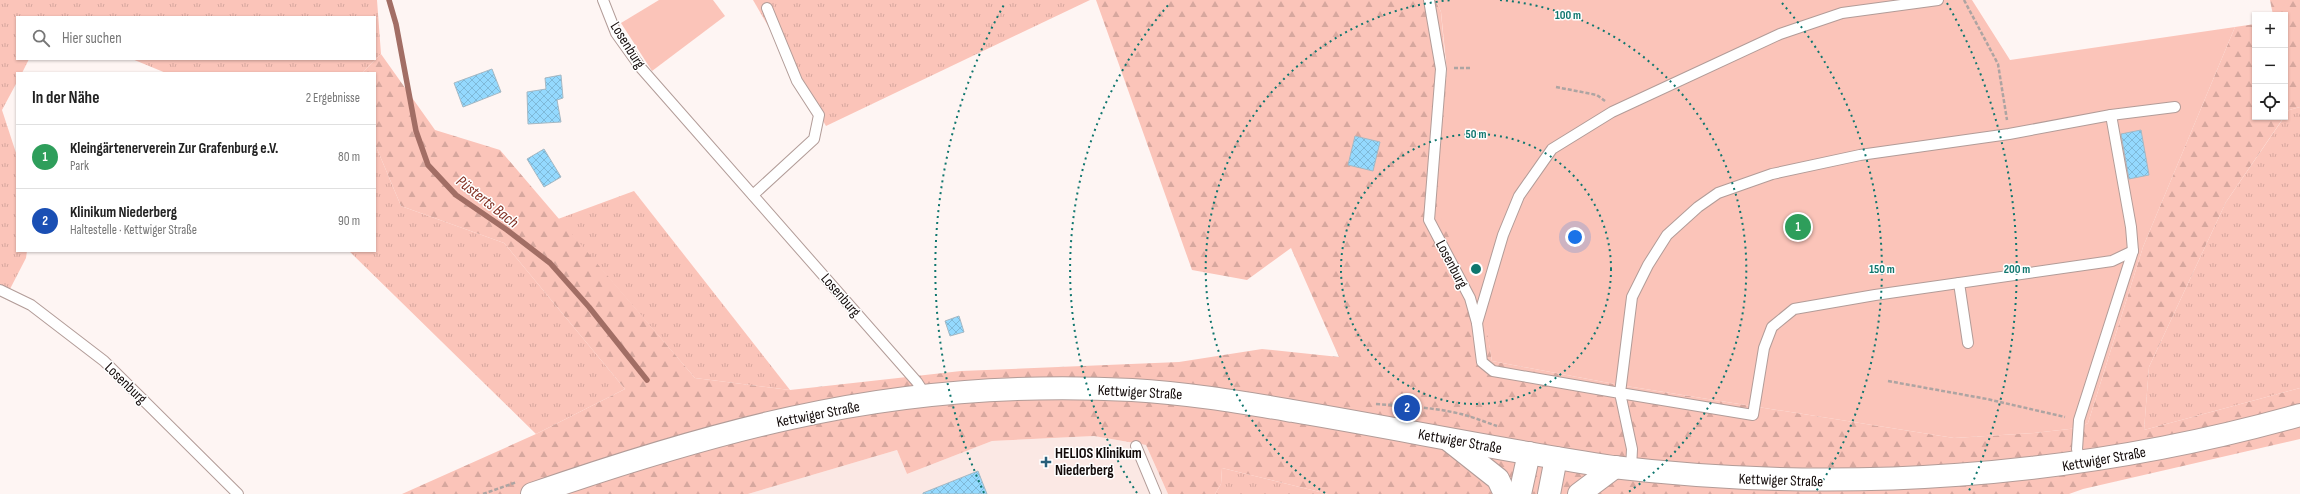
<!DOCTYPE html>
<html lang="de">
<meta charset="utf-8">
<style>
body{margin:0;font-family:"Sofia Sans Condensed",sans-serif;background:#f6f6f6;color:#222}
.controls{position:absolute;right:12px;top:12px;display:grid;overflow:hidden;border-radius:0px;box-shadow:0 1px 3px #0004}
.controls button{width:36px;height:36px;display:grid;place-items:center;padding:0;border:0;border-bottom:1px solid #e0e0e0;background:#fff;color:#222;font:20px sans-serif}
.you{position:absolute;left:1575px;top:237px;width:14px;height:14px;margin:-10px;border:3px solid #fff;border-radius:50%;background:#1a73e8;box-shadow:0 0 0 6px #1a73e833}
.badge{display:grid;place-items:center;width:26px;height:26px;border-radius:50%;background:#b45309;color:#fff;font-size:13px;font-weight:700}
.pin{position:absolute;translate:-50% -50%;border:2px solid #fff;box-shadow:0 1px 4px #0006}
.list{margin:0;padding:0;list-style:none}
h2{display:flex;justify-content:space-between;align-items:center;height:52px;margin:0;padding:0 16px;font-size:17px}
h2 small{font-size:13px;font-weight:400;color:#767676}
.list li{display:grid;grid-template-columns:26px 1fr auto;gap:12px;align-items:center;box-sizing:border-box;height:64px;padding:0 16px;border-top:1px solid #e0e0e0}
.list b{display:block;font-size:15px;white-space:nowrap}
.list p{margin:0;font-size:13px;white-space:nowrap;color:#767676}
.list em{font-size:13px;font-style:normal;color:#767676}
.icon{flex:none;width:22px;height:22px;fill:none;stroke:currentColor;stroke-width:2;stroke-linecap:round;stroke-linejoin:round}
.map{position:relative;flex:none;width:2300px;height:494px;overflow:hidden}
.search{position:absolute;background:#fff;box-shadow:0 1px 3px #0004;left:16px;top:16px;width:360px;height:44px;display:flex;align-items:center;gap:10px;box-sizing:border-box;padding:0 14px;border-radius:0px;color:#767676;font-size:15px}
.panel{position:absolute;background:#fff;box-shadow:0 1px 3px #0004;left:16px;top:72px;width:360px;height:180px;border-radius:0px}
.map>svg:first-child{display:block}
.built{fill:#fbe8e4}
.grass{fill:url(#grass-tufts)}
.forest{fill:url(#forest-firs)}
.green{fill:#fbc4b9}
.lines{fill:none;stroke-linecap:round;stroke-linejoin:round}
.stream{stroke:#a26e65;stroke-width:5.5}
.building{fill:url(#building-cross-hatch);stroke:#a5b8c3}
.service-casing{stroke:#b29c98;stroke-width:12}
.tertiary-casing{stroke:#b29c98;stroke-width:24}
.secondary-casing{stroke:#b29c98;stroke-width:24}
.path{stroke:#ada4a2;stroke-width:2.5;stroke-dasharray:4 2;stroke-linecap:butt}
.service{stroke:#fff;stroke-width:10}
.tertiary{stroke:#fff;stroke-width:22}
.secondary{stroke:#fff;stroke-width:22}
.ring{fill:none;stroke:#0f766e;stroke-width:2;stroke-dasharray:2 4}
.poi-dot{fill:#285f7a;stroke:#fff;stroke-width:1.5}
.labels{text-anchor:middle;stroke-width:3;stroke-linejoin:round;paint-order:stroke}
.street-label{font-size:15px;fill:#130b0a;stroke:#fff}
.poi-label{font-size:15px;font-weight:bold;fill:#130b0a;stroke:#fff;text-anchor:start}
.water-label{font-size:16px;font-style:italic;fill:#823023;stroke:#fff}
.centre{fill:#0f766e;stroke:#fff;stroke-width:2}
.ring-label{font-size:12px;text-anchor:middle;font-weight:bold;fill:#0f766e;stroke:#fff;stroke-width:3;stroke-linejoin:round;paint-order:stroke}
</style>
<div class="map">
<svg width="2300" height="494" viewBox="0 0 2300 494">
<defs>
<pattern id="grass-tufts" width="24" height="20" patternUnits="userSpaceOnUse"><rect width="24" height="20" fill="#fbc4b9"/><path d="M3 7l-1-3M5 7V3M7 7l1-3M15 17l-1-3M17 17v-4M19 17l1-3" fill="none" stroke="#d6a79e"/></pattern>
<pattern id="forest-firs" width="22" height="20" patternUnits="userSpaceOnUse"><rect width="22" height="20" fill="#fbc4b9"/><path d="M5 1l3.5 6h-7zM16 11l3.5 6h-7z" fill="#d6a79e"/></pattern>
<pattern id="building-cross-hatch" width="8" height="8" patternUnits="userSpaceOnUse"><rect width="8" height="8" fill="#94d9fe"/><path d="M0 0l8 8M0 8l8-8" fill="none" stroke="#7fb9d8"/></pattern>
</defs>
<rect width="100%" height="100%" fill="#fef5f3"/>
<!-- built -->
<path class="built" d="M 1094,436 L 1146,445 L 1168,494 L 748,494 L 897,450 L 907,474 L 992,441 Z"/>
<!-- grass -->
<g class="grass">
<path d="M 0,0 L 377,0 L 381,54 L 362,73 L 166,73 L 132,59 L 375,59 L 375,17 L 17,17 L 17,59 L 29,59 L 22,73 L 17,73 L 17,82 L 2,110 L 17,156 L 17,251 L 27,251 L 26,258 L 10,289 L 0,284 Z"/>
<path d="M 753,0 L 1090,0 L 826,126 Z"/>
<path d="M 2300,107 L 2300,388 L 2144,430 L 2149,367 L 2226,202 L 2289,110 Z"/>
<path d="M 375,144 L 401,206 L 504,243 L 625,389 L 536,434 L 349,251 L 375,251 Z"/>
<path d="M 634,191 L 790,390 L 695,378 L 558,219 Z"/>
<path d="M 1222,468 L 1328,494 L 1215,494 L 1221,484 Z"/>
</g>
<!-- forest -->
<g class="forest">
<path d="M 1096,0 L 1436,0 L 1441,12 L 1447,81 L 1492,361 L 1620,385 L 1954,438 L 2034,433 L 2078,428 L 2088,423 L 2143,247 L 2235,27 L 2255,24 L 2255,117 L 2284,117 L 2226,202 L 2149,367 L 2144,430 L 2300,388 L 2300,439 L 2083,489 L 2069,494 L 1328,494 L 1222,468 L 1221,484 L 1215,494 L 1168,494 L 1146,445 L 1094,436 L 992,441 L 907,474 L 897,450 L 748,494 L 402,494 L 536,434 L 625,389 L 504,243 L 401,206 L 375,144 L 375,73 L 362,73 L 381,54 L 435,130 L 500,150 L 695,378 L 790,390 L 961,371 L 1179,362 L 1262,349 L 1339,357 L 1291,248 L 1247,280 L 1192,270 Z"/>
<path d="M 2270,0 L 2300,0 L 2300,107 L 2289,110 L 2285,115 L 2285,15 L 2273,15 Z"/>
</g>
<!-- green -->
<g class="green">
<path d="M 659,0 L 713,0 L 725,16 L 652,71 L 621,23 Z"/>
<path d="M 1436,0 L 1972,0 L 2010,60 L 2235,27 L 2143,247 L 2088,423 L 2078,428 L 2034,433 L 1954,438 L 1620,385 L 1492,361 L 1486,327 L 1437,208 L 1447,72 L 1441,12 Z"/>
</g>
<g class="lines">
<!-- stream -->
<path class="stream" d="M 389,0 L 396,24 L 416,131 L 428,165 L 456,195 L 507,230 L 550,263 L 589,307 L 647,380"/>
</g>
<!-- building -->
<g class="building">
<path d="M 492,69 L 501,92 L 463,107 L 454,83 Z"/>
<path d="M 561,75 L 563,98 L 557,100 L 561,122 L 528,124 L 527,92 L 546,89 L 545,78 Z"/>
<path d="M 2141,130 L 2149,175 L 2129,179 L 2121,134 Z"/>
<path d="M 1355,136 L 1380,142 L 1373,171 L 1348,165 Z"/>
<path d="M 544,149 L 561,177 L 544,187 L 527,159 Z"/>
<path d="M 959,316 L 964,332 L 950,336 L 945,321 Z"/>
<path d="M 978,471 L 987,494 L 923,494 L 923,493 Z"/>
</g>
<g class="lines">
<defs>
<g id="service">
<path d="M 603,0 L 616,33 L 641,68 L 917,382 L 926,396"/>
<path d="M 1429,0 L 1441,69 L 1429,220 L 1470,298 L 1477,323 L 1482,362 L 1493,371 L 1620,393 L 1632,449 L 1631,469"/>
<path d="M 753,195 L 814,139 L 819,115 L 797,81 L 767,8"/>
<path d="M 2133,251 L 2112,261 L 1875,295 L 1794,309 L 1772,327 L 1764,348 L 1753,415 L 1620,393 L 1632,297 L 1648,265 L 1667,235 L 1698,207 L 1718,193 L 1772,174 L 1860,155 L 2009,134 L 2111,115 L 2175,107"/>
<path d="M 1959,283 L 1968,343"/>
<path d="M 0,290 L 31,305 L 104,361 L 238,494"/>
<path d="M 1477,323 L 1503,235 L 1519,196 L 1552,149 L 1612,112 L 1780,34 L 1842,13 L 1938,0"/>
<path d="M 1136,446 L 1156,494"/>
<path d="M 2080,463 L 2077,449 L 2079,420 L 2133,251 L 2131,227 L 2111,115"/>
</g>
<g id="tertiary">
<path d="M 1520,494 L 1529,453"/>
<path d="M 1549,494 L 1556,458"/>
</g>
<g id="secondary">
<path d="M 1450,441 L 1498,479 L 1505,494"/>
<path d="M 532,494 C 616,465 704,437 791,418 C 902,393 1019,384 1132,390 C 1186,393 1239,402 1293,411 C 1400,429 1506,451 1613,467 C 1842,494 2077,478 2300,415"/>
<path d="M 1579,494 L 1615,467"/>
</g>
</defs>
<!-- service casing -->
<use href="#service" class="service-casing"/>
<!-- tertiary casing -->
<use href="#tertiary" class="tertiary-casing"/>
<!-- secondary casing -->
<use href="#secondary" class="secondary-casing"/>
<!-- path -->
<g class="path">
<path d="M 1964,0 L 1998,64 L 2007,120"/>
<path d="M 1454,68 L 1470,68"/>
<path d="M 1556,87 L 1597,95 L 1605,101"/>
<path d="M 1888,381 L 1987,399 L 2065,417"/>
<path d="M 1376,404 C 1405,406 1432,407 1461,414 C 1473,417 1485,422 1497,426"/>
<path d="M 483,494 L 517,482"/>
</g>
<!-- service -->
<use href="#service" class="service"/>
<!-- tertiary -->
<use href="#tertiary" class="tertiary"/>
<!-- secondary -->
<use href="#secondary" class="secondary"/>
</g>
<!-- distance rings -->
<g class="ring">
<circle cx="1476" cy="269" r="135"/>
<path d="M1325 493A270 270 0 0 1 1452 0M1500 0A270 270 0 0 1 1627 493"/>
<path d="M1137 493A406 406 0 0 1 1170 3M1782 3A406 406 0 0 1 1815 493"/>
<path d="M984 493A541 541 0 0 1 1005 3M1947 3A541 541 0 0 1 1968 493"/>
</g>
<!-- markers -->
<path class="poi-dot" d="M1044 456h4v4h4v4h-4v4h-4v-4h-4v-4h4z"/>
<g class="labels">
<!-- street labels -->
<g class="street-label">
<text transform="translate(628 45) rotate(58)" y="5">Losenburg</text>
<text transform="translate(1452 264) rotate(62)" y="5">Losenburg</text>
<text transform="translate(841 295) rotate(49)" y="5">Losenburg</text>
<text transform="translate(126 383) rotate(44)" y="5">Losenburg</text>
<text transform="translate(1140 392) rotate(3)" y="5">Kettwiger Straße</text>
<text transform="translate(818 414) rotate(-11)" y="5">Kettwiger Straße</text>
<text transform="translate(1460 441) rotate(10)" y="5">Kettwiger Straße</text>
<text transform="translate(2104 459) rotate(-10)" y="5">Kettwiger Straße</text>
<text transform="translate(1781 480) rotate(2)" y="5">Kettwiger Straße</text>
</g>
<!-- poi labels -->
<g class="poi-label">
<text x="1055" y="458">HELIOS Klinikum<tspan x="1055" dy="17">Niederberg</tspan></text>
</g>
<!-- water labels -->
<g class="water-label">
<text transform="translate(488 201) rotate(38)" y="6">Püsterts Bach</text>
</g>
</g>
<circle cx="1476" cy="269" r="6" class="centre"/>
<g class="ring-label">
<text x="1568" y="19">100 m</text>
<text x="1476" y="138">50 m</text>
<text x="1882" y="273">150 m</text>
<text x="2017" y="273">200 m</text>
</g>
</svg>
<div class="controls">
<button>+</button>
<button>−</button>
<button><svg class="icon" aria-label="locate" viewBox="0 0 24 24"><circle cx="12" cy="12" r="6"/><path d="M12 2v4M12 18v4M2 12h4M18 12h4"/></svg></button>
</div>
<div class="you"></div>
<div class="pin badge" style="left:1798px;top:227px;background:#2e9e5b">1</div>
<div class="pin badge" style="left:1407px;top:408px;background:#1a4fb4">2</div>
<div class="search"><svg class="icon" aria-label="search" viewBox="0 0 24 24"><circle cx="10" cy="10" r="6"/><path d="M15 15l6 6"/></svg>Hier suchen</div>
<section class="panel">
<h2>In der Nähe<small>2 Ergebnisse</small></h2>
<ul class="list">
<li><span class="badge" style="background:#2e9e5b">1</span><div><b>Kleingärtenerverein Zur Grafenburg e.V.</b><p>Park</p></div><em>80 m</em></li>
<li><span class="badge" style="background:#1a4fb4">2</span><div><b>Klinikum Niederberg</b><p>Haltestelle · Kettwiger Straße</p></div><em>90 m</em></li>
</ul>
</section>
</div>
